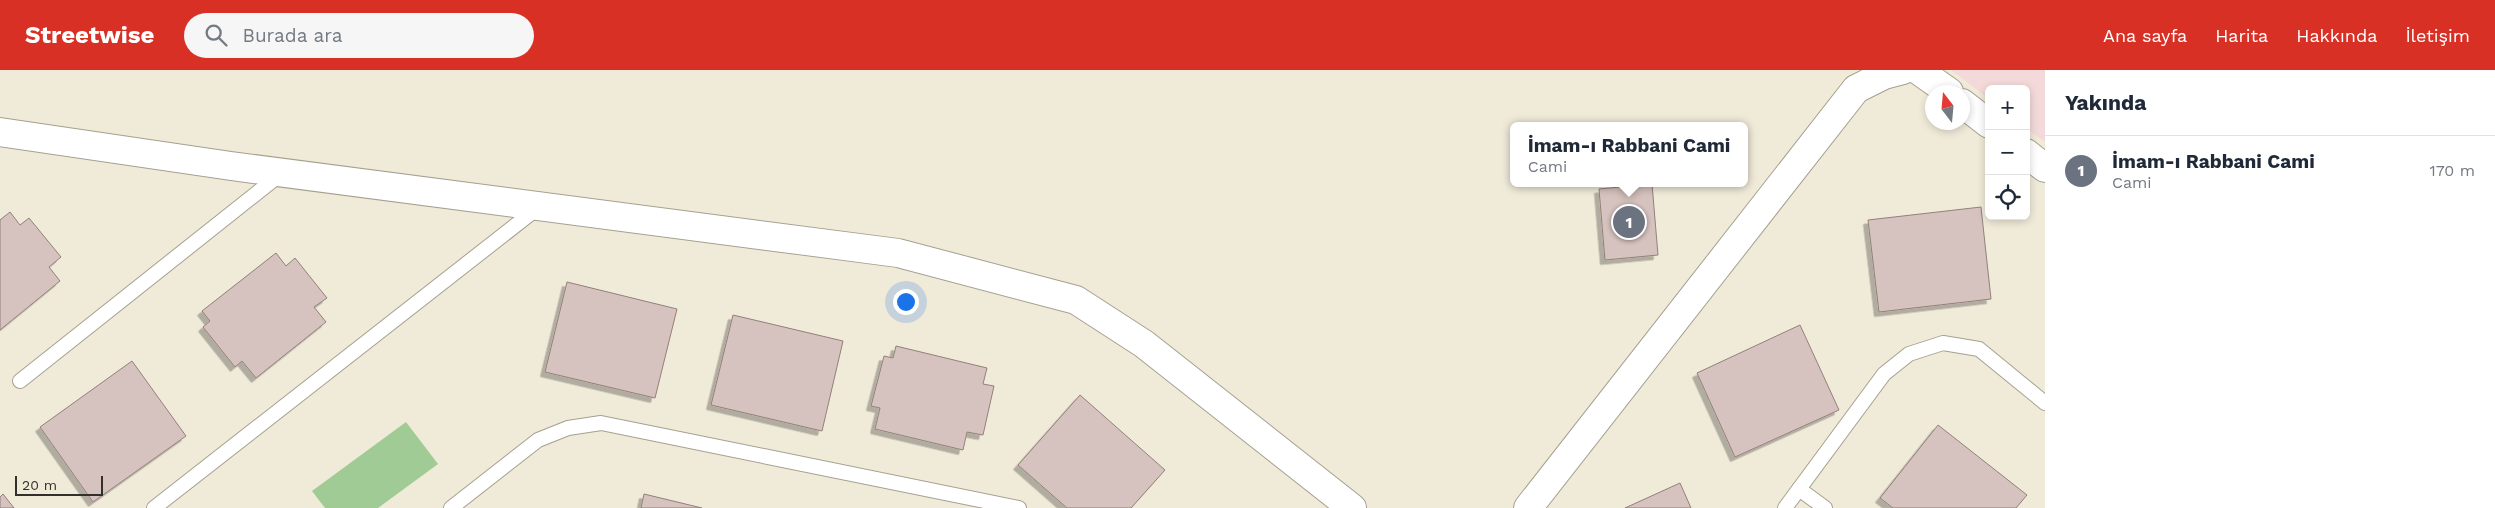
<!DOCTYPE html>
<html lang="tr">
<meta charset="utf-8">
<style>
body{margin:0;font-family:"Work Sans",sans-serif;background:#f6f6f7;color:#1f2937}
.controls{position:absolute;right:15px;top:15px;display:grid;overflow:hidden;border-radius:8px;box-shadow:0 2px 8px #0003}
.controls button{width:45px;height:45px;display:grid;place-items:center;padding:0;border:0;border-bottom:1px solid #e0e1e3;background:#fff;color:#1f2937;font:25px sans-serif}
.compass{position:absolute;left:1925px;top:15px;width:45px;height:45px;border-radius:50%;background:#fff;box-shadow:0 2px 8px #0003;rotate:344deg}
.scale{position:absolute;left:15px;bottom:12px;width:88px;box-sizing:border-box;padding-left:5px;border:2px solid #32302a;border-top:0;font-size:14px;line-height:18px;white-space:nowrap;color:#32302a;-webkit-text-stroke:4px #f0ead9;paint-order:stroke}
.you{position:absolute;left:905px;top:231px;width:18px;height:18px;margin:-12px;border:4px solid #fff;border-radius:50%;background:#1a73e8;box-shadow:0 0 0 8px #1a73e833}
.badge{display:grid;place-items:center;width:32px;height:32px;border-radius:50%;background:#d93025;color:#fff;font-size:16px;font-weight:700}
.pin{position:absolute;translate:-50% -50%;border:2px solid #fff;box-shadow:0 1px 5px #0006}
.popup{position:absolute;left:1510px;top:52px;width:238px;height:65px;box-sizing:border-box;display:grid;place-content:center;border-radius:8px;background:#fff;filter:drop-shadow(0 1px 4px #0005);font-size:16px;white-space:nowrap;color:#747a83}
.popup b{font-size:19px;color:#1f2937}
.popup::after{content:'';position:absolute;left:50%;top:100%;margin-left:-10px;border:10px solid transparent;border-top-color:#fff}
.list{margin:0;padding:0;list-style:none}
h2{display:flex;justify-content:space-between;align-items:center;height:65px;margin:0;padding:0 20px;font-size:21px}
h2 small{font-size:16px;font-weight:400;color:#747a83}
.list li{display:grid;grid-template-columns:32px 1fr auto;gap:15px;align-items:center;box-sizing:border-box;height:70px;padding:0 20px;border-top:1px solid #e0e1e3}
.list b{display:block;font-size:19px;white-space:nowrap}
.list p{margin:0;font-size:16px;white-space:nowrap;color:#747a83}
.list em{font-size:16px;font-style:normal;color:#747a83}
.icon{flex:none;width:28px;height:28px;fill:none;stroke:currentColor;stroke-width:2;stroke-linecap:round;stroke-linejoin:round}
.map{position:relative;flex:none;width:2045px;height:438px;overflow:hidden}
header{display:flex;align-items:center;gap:30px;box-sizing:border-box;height:70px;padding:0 25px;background:#d93025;color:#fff}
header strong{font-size:24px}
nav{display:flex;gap:28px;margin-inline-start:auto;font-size:18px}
.search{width:350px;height:45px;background:#f6f6f7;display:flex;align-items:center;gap:12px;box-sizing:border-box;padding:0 18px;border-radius:28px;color:#747a83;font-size:19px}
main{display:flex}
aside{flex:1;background:#fff}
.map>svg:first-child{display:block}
.education{fill:#f4d9da}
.green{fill:#a1cb94}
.building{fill:#d6c2be;stroke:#92807b;filter:url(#shadow)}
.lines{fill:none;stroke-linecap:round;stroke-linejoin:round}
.service-casing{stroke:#a5a090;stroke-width:16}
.minor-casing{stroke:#a5a090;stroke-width:30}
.service{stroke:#fff;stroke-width:14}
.minor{stroke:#fff;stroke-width:28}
</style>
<header>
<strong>Streetwise</strong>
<div class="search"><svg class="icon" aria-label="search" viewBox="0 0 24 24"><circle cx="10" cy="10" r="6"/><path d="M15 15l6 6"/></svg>Burada ara</div>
<nav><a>Ana sayfa</a><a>Harita</a><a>Hakkında</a><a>İletişim</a></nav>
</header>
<main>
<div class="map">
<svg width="2045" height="438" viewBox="0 0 2045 438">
<defs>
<filter id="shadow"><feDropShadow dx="-4.5" dy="4.5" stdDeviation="0" flood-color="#0004"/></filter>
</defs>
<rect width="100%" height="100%" fill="#f0ead9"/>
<!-- education -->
<path class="education" d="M 1951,0 L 2045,0 L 2045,72 L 2026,58 L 2026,19 L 1989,19 L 1989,29 Z"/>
<!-- green -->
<path class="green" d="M 406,352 L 438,394 L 378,438 L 325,438 L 312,421 Z"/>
<!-- building -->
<g class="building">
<path d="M 1652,114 L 1658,185 L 1605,190 L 1599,119 Z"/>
<path d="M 1981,137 L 1991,229 L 1879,242 L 1868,150 Z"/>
<path d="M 10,142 L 20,155 L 29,148 L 61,187 L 49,197 L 60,211 L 0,260 L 0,150 Z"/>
<path d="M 276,183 L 286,196 L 295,188 L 327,228 L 314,237 L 326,252 L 256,308 L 242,291 L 235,297 L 203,257 L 210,251 L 202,241 Z"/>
<path d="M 567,212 L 677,239 L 655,328 L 545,302 Z"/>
<path d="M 733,245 L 843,271 L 822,361 L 711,335 Z"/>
<path d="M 1800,255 L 1839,340 L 1735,387 L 1697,303 Z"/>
<path d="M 896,276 L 987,298 L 983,314 L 994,316 L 983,365 L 967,362 L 963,380 L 875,359 L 880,338 L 871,336 L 884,286 L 893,288 Z"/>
<path d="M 132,291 L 186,366 L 93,432 L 40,357 Z"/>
<path d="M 1080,325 L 1165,400 L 1131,438 L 1067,438 L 1018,395 Z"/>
<path d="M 1938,355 L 2027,425 L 2016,438 L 1893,438 L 1880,428 Z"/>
<path d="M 1680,413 L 1691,438 L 1625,438 Z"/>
<path d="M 3,424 L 14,438 L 0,438 L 0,427 Z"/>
<path d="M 644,424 L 702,438 L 641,438 Z"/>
</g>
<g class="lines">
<defs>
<g id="service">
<path d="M 20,311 L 282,103"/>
<path d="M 1799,419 L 1825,438"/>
<path d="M 154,438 L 539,137"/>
<path d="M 451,438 L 538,370 L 568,358 L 601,353 L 1019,438"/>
<path d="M 1785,438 L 1884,304 L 1909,284 L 1943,273 L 1979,279 L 2045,333"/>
</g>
<g id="minor">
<path d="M 1918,0 L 1949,22"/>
<path d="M 1962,33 L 1989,54"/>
<path d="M 0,62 L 231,96 L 898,183 L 1076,230 L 1144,274 L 1352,438"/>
<path d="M 2026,83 L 2045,98"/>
<path d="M 1528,438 L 1856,19 L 1884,5 L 1903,0"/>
</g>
</defs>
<!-- service casing -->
<use href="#service" class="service-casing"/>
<!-- minor casing -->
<use href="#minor" class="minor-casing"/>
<!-- service -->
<use href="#service" class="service"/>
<!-- minor -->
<use href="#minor" class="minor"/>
</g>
</svg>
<div class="controls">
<button>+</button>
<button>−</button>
<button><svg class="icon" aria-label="locate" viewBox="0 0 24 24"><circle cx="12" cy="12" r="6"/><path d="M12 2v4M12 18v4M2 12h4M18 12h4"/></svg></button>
</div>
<svg class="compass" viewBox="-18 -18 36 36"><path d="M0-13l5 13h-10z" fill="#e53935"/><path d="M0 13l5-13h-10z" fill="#747a83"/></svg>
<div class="scale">20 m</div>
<div class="you"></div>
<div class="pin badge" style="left:1629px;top:152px;background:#6b7280">1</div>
<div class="popup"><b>İmam-ı Rabbani Cami</b>Cami</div>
</div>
<aside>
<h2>Yakında<small></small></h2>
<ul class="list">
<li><span class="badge" style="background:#6b7280">1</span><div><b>İmam-ı Rabbani Cami</b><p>Cami</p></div><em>170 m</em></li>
</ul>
</aside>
</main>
